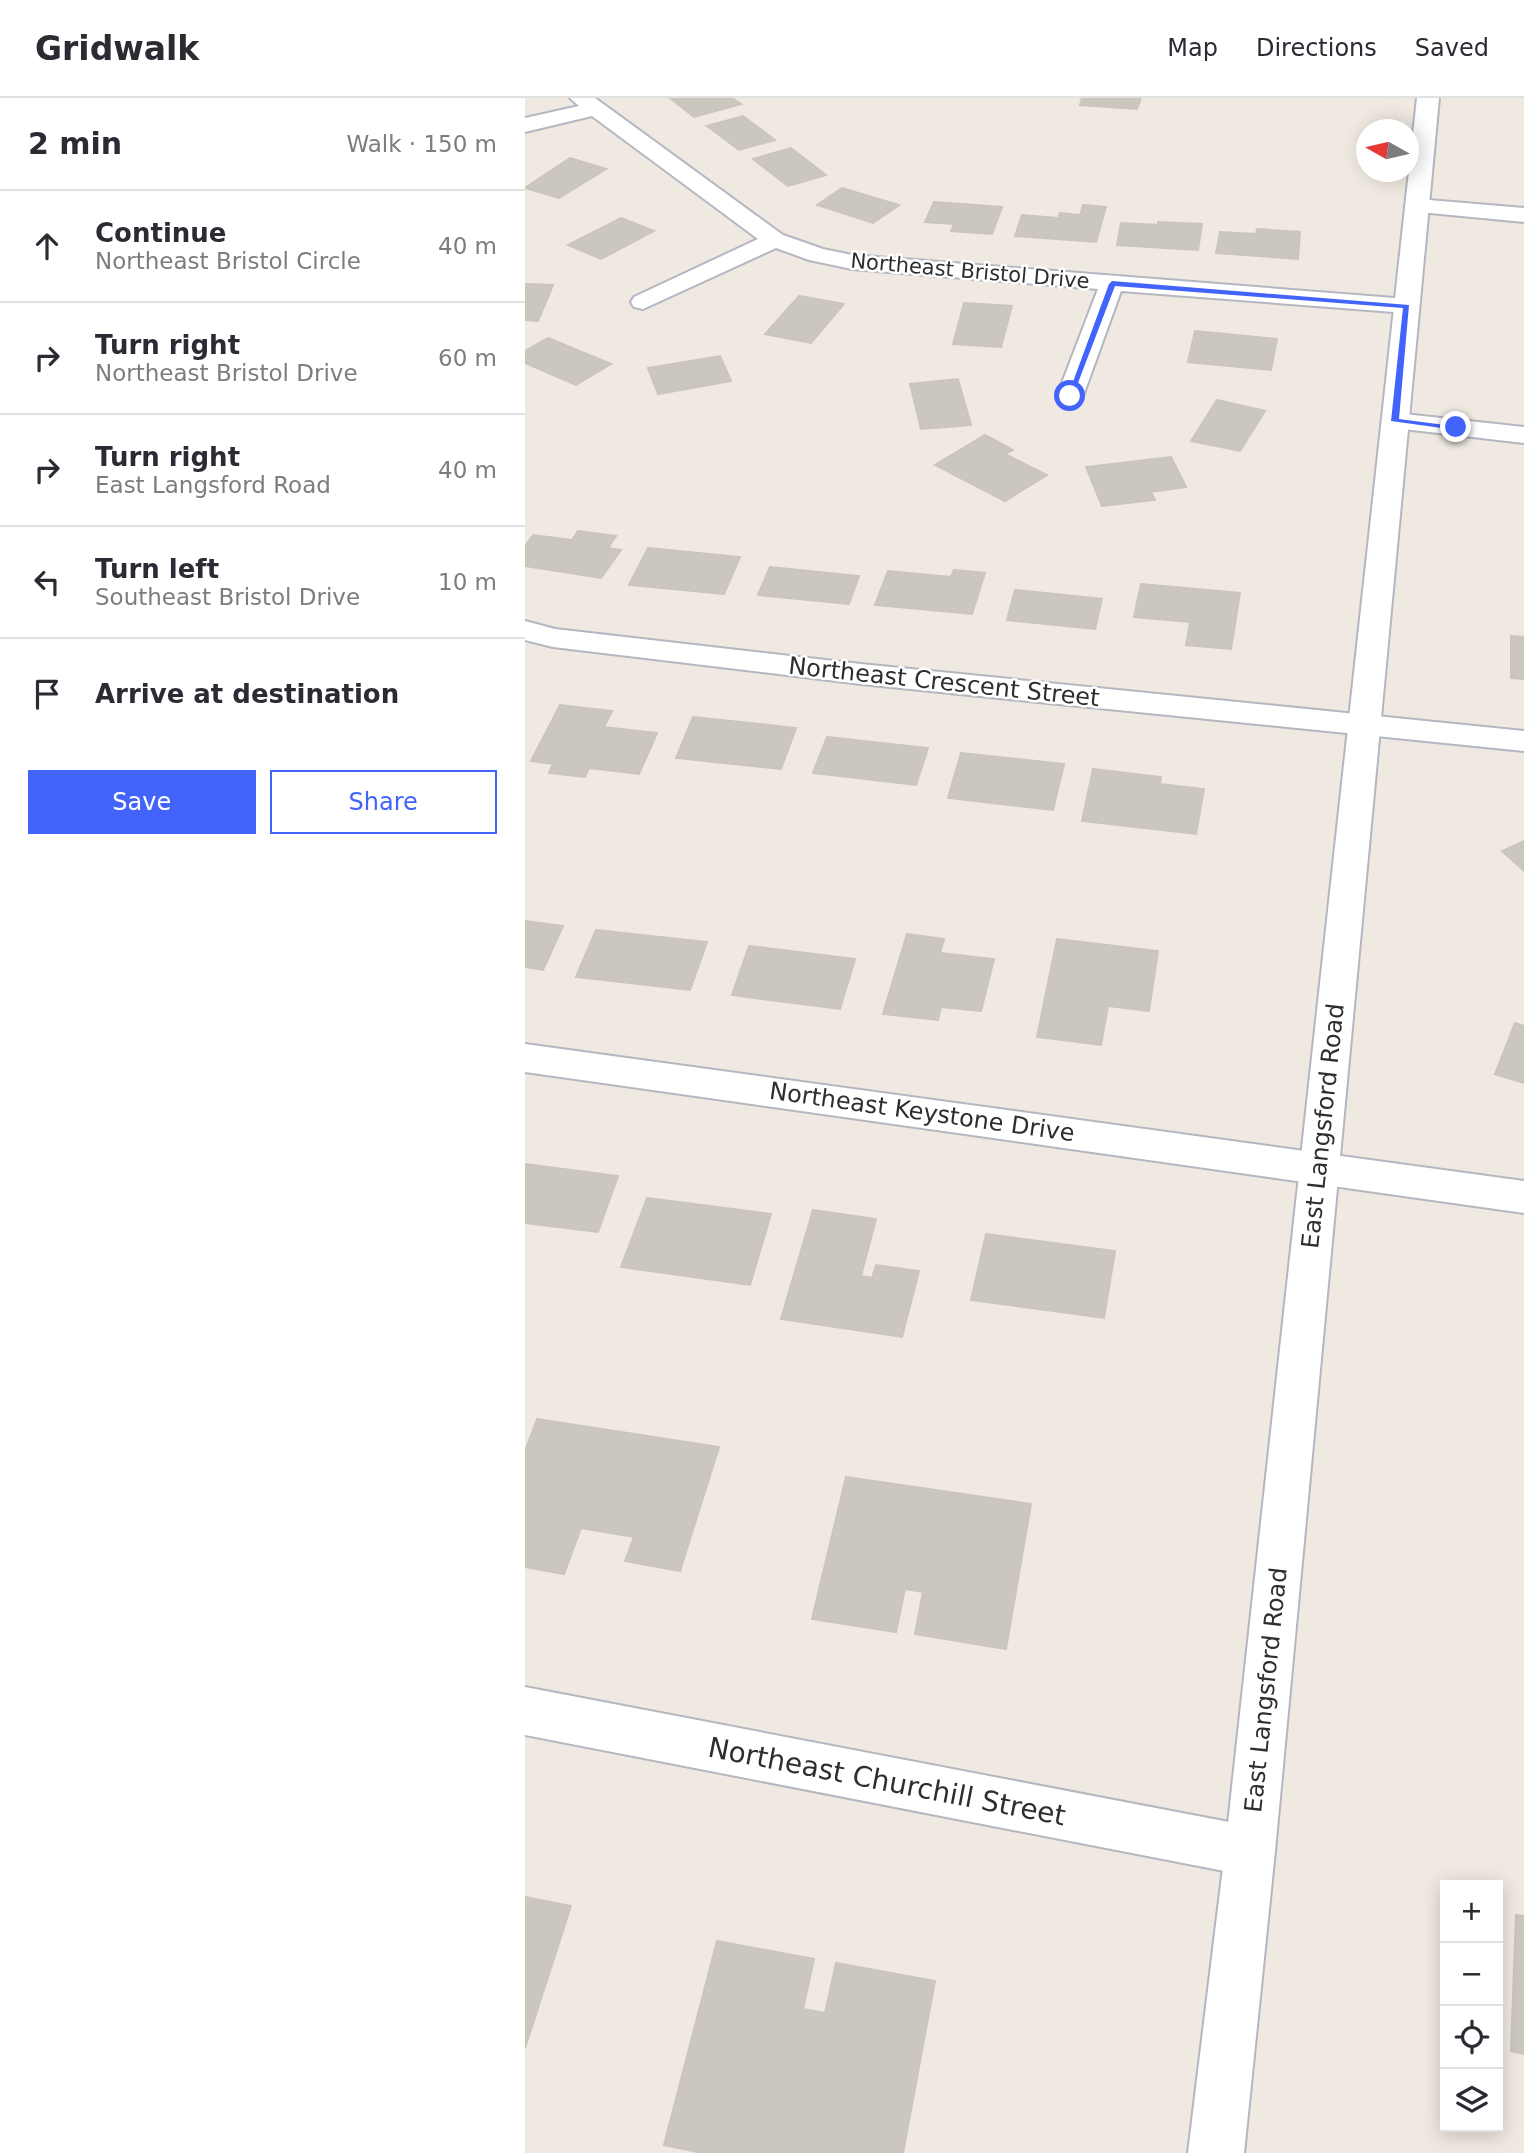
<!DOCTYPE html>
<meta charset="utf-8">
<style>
body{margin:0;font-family:"DejaVu Sans",sans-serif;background:#f7f7f7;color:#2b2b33}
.controls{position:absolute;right:21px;bottom:21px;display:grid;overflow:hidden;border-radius:0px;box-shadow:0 4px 18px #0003}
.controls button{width:63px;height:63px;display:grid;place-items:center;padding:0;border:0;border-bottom:2px solid #e1e1e2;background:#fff;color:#2b2b33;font:35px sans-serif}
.compass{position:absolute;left:831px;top:21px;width:63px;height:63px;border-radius:50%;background:#fff;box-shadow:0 4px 18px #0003;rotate:278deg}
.stop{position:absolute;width:21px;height:21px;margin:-16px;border:5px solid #4264fb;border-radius:50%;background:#fff}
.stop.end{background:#4264fb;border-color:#fff;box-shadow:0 2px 7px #0008}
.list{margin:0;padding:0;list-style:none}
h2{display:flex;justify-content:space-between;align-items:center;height:91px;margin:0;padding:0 28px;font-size:30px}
h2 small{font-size:23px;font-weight:400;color:#7c7c81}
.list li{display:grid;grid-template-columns:46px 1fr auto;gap:21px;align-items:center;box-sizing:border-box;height:112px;padding:0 28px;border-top:2px solid #e1e1e2}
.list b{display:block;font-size:26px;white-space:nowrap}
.list p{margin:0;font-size:23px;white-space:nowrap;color:#7c7c81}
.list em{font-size:23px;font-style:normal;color:#7c7c81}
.actions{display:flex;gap:14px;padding:21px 28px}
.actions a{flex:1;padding:16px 0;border:2px solid #4264fb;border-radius:0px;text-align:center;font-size:24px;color:#4264fb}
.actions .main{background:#4264fb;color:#fff}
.icon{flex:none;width:38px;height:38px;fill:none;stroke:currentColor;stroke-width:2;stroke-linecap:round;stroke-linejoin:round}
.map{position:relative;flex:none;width:999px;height:2055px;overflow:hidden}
header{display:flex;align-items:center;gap:42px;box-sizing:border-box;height:98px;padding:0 35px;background:#fff;border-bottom:2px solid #e1e1e2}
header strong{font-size:33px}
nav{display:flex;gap:38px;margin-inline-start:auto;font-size:24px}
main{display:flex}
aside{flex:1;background:#fff}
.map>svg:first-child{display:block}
.building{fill:#cbc7bf;stroke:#cbc5ba;stroke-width:2}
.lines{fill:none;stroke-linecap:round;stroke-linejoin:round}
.minor-casing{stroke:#b4b7c1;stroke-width:4}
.tertiary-casing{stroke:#b4b7c1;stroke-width:4}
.minor{fill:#fff;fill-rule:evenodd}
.tertiary{fill:#fff;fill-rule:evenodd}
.route{fill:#4264fb}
.labels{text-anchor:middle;stroke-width:5;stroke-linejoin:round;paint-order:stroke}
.far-street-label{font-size:21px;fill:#2e2e2e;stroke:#fff}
.street-label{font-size:24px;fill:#2e2e2e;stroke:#fff}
.near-street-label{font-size:28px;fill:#2e2e2e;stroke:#fff}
</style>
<header>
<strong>Gridwalk</strong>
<nav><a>Map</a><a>Directions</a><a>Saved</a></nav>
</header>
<main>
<aside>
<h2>2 min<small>Walk · 150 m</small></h2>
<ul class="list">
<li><svg class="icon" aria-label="ahead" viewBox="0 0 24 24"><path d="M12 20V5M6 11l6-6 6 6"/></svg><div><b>Continue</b><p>Northeast Bristol Circle</p></div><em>40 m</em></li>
<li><svg class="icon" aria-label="right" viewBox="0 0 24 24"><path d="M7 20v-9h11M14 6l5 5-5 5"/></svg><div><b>Turn right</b><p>Northeast Bristol Drive</p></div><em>60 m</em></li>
<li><svg class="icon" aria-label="right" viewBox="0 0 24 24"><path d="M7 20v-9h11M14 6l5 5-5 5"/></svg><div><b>Turn right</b><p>East Langsford Road</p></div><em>40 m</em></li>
<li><svg class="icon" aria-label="left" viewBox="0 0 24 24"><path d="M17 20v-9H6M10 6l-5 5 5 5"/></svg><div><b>Turn left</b><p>Southeast Bristol Drive</p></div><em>10 m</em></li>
<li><svg class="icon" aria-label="arrive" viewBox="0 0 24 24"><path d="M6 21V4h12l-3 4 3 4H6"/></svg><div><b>Arrive at destination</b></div></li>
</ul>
<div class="actions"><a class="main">Save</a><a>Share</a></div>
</aside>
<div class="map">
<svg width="999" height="2055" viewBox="0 0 999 2055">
<rect width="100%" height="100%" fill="#efe9e1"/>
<!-- building -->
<g class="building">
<path d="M 145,0 L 207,0 L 216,6 L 169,19 Z"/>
<path d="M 557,0 L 616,0 L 612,11 L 555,7 Z"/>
<path d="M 218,18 L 250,42 L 214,52 L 182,28 Z"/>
<path d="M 266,50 L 301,77 L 263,88 L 228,61 Z"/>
<path d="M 45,60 L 81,71 L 34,100 L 0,90 Z"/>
<path d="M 317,90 L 374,107 L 348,125 L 292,107 Z"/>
<path d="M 409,104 L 477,109 L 467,136 L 426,133 L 429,126 L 400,124 Z"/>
<path d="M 558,107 L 581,109 L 571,144 L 490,138 L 497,117 L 533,120 L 535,115 L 555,117 Z"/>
<path d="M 96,120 L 129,133 L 76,161 L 43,147 Z"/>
<path d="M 633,124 L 677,126 L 673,152 L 592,147 L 596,125 L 633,127 Z"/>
<path d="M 732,131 L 775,134 L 773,161 L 691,155 L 695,134 L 731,136 Z"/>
<path d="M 0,186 L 28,187 L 13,223 L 0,222 Z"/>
<path d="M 274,198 L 319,206 L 286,245 L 240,236 Z"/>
<path d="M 439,205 L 487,208 L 476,249 L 428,246 Z"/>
<path d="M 670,233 L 752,241 L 746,272 L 663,264 Z"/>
<path d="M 23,240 L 86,266 L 51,287 L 0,265 L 0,253 Z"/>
<path d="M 195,258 L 206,283 L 133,296 L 123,270 Z"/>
<path d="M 433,281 L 446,327 L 396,331 L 385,286 Z"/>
<path d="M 692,302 L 740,313 L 715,353 L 666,343 Z"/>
<path d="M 460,337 L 488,352 L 480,356 L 522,377 L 480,403 L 410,367 Z"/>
<path d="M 646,359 L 661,389 L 626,394 L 630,402 L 577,408 L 561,369 Z"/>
<path d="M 53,433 L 91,438 L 83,450 L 96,452 L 76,480 L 0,468 L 0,448 L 8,437 L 47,442 Z"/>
<path d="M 123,450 L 215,459 L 199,496 L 104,487 Z"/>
<path d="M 245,469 L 334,478 L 324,506 L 233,497 Z"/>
<path d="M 429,472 L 460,475 L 447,516 L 350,507 L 363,473 L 426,479 Z"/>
<path d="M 616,486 L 715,495 L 706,551 L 661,547 L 665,524 L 609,519 Z"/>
<path d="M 490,492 L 577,501 L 570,531 L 482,522 Z"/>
<path d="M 986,538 L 999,539 L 999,581 L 986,580 Z"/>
<path d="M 35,607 L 87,613 L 79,629 L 132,635 L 114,676 L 64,670 L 60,679 L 24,675 L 28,666 L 6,663 Z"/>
<path d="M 168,619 L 271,630 L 256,671 L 151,660 Z"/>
<path d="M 302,639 L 403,650 L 391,687 L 288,675 Z"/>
<path d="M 436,655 L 539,666 L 528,712 L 423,700 Z"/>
<path d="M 568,671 L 636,679 L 635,686 L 679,691 L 671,736 L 557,723 Z"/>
<path d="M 999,743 L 999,773 L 977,753 Z"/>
<path d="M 0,823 L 38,828 L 18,872 L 0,869 Z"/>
<path d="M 71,832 L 182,844 L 165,892 L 51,879 Z"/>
<path d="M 382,836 L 419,841 L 415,855 L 469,861 L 456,913 L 416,909 L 413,922 L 358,916 Z"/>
<path d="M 532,841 L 633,853 L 624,913 L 583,908 L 576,947 L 512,939 Z"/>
<path d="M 224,848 L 330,861 L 315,911 L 207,897 Z"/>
<path d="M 990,925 L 999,928 L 999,985 L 970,976 Z"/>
<path d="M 0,1066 L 93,1078 L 73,1134 L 0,1125 Z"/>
<path d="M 122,1100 L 246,1116 L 225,1187 L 96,1169 Z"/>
<path d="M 288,1112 L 351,1121 L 336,1178 L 347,1180 L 351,1167 L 394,1173 L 377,1239 L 256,1221 Z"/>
<path d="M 461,1136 L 590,1153 L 579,1220 L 446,1202 Z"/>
<path d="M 12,1321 L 194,1349 L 155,1473 L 100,1463 L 109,1439 L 56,1430 L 39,1476 L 0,1469 L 0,1353 Z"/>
<path d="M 321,1379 L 506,1406 L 481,1551 L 390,1536 L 398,1494 L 380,1491 L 371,1534 L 287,1521 Z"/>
<path d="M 0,1799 L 46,1808 L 0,1950 Z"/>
<path d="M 991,1817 L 999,1818 L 999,1956 L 986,1953 Z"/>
<path d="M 192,1843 L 289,1861 L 278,1911 L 300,1915 L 311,1865 L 410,1883 L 378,2055 L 177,2055 L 139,2047 Z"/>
</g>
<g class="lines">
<defs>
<g id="minor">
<path d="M 45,0 L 70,0 L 258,137 L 298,151 L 327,157 L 882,201 L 891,203 L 894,208 L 891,213 L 882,215 L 596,193 L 558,298 L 554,304 L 545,306 L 536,304 L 532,298 L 573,191 L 327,171 L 284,162 L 251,150 L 118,211 L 109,209 L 106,204 L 109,199 L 233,141 L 67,18 L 0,34 L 0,20 L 54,8 Z"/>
<path d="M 892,101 L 999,110 L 999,124 L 884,113 L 880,108 L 884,103 Z"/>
<path d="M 870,315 L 999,329 L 999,345 L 861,329 L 857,323 L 861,317 Z"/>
<path d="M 0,523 L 30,531 L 336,566 L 999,633 L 999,653 L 336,586 L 28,549 L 0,542 Z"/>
<path d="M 0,946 L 999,1083 L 999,1115 L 0,974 Z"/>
<path d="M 0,1589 L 725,1728 L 743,1735 L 750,1753 L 743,1771 L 725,1778 L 0,1637 Z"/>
</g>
<path id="tertiary" d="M 892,0 L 914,0 L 750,1753 L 719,2055 L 663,2055 L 700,1753 Z"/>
</defs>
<!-- minor casing -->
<use href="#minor" class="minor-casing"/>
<!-- tertiary casing -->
<use href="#tertiary" class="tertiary-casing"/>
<!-- minor -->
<use href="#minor" class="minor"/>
<!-- tertiary -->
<use href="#tertiary" class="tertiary"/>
</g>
<!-- route -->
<path class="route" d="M 587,183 L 884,207 L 874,321 L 935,329 L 931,332 L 866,323 L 878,210 L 590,188 L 548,298 L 542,300 L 584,186 Z"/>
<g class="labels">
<!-- far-street labels -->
<g class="far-street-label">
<text transform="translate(445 173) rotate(5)" y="7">Northeast Bristol Drive</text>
</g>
<!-- street labels -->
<g class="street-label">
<text transform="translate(419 584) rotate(6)" y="8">Northeast Crescent Street</text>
<text transform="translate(397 1014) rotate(8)" y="8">Northeast Keystone Drive</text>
<text transform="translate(798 1028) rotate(-84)" y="8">East Langsford Road</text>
<text transform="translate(741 1592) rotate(-84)" y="8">East Langsford Road</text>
</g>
<!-- near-street labels -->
<g class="near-street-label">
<text transform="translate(362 1683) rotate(11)" y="10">Northeast Churchill Street</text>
</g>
</g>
</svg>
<div class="controls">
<button>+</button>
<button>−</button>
<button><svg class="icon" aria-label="locate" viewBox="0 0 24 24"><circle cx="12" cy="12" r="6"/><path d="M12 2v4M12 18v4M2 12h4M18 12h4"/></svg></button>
<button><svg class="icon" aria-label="layers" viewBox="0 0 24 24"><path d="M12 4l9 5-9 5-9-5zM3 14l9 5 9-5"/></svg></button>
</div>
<svg class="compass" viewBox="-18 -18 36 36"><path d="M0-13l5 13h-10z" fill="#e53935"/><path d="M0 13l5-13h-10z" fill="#7c7c81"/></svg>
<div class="stop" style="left:545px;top:298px"></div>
<div class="stop end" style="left:931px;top:329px"></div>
</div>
</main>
